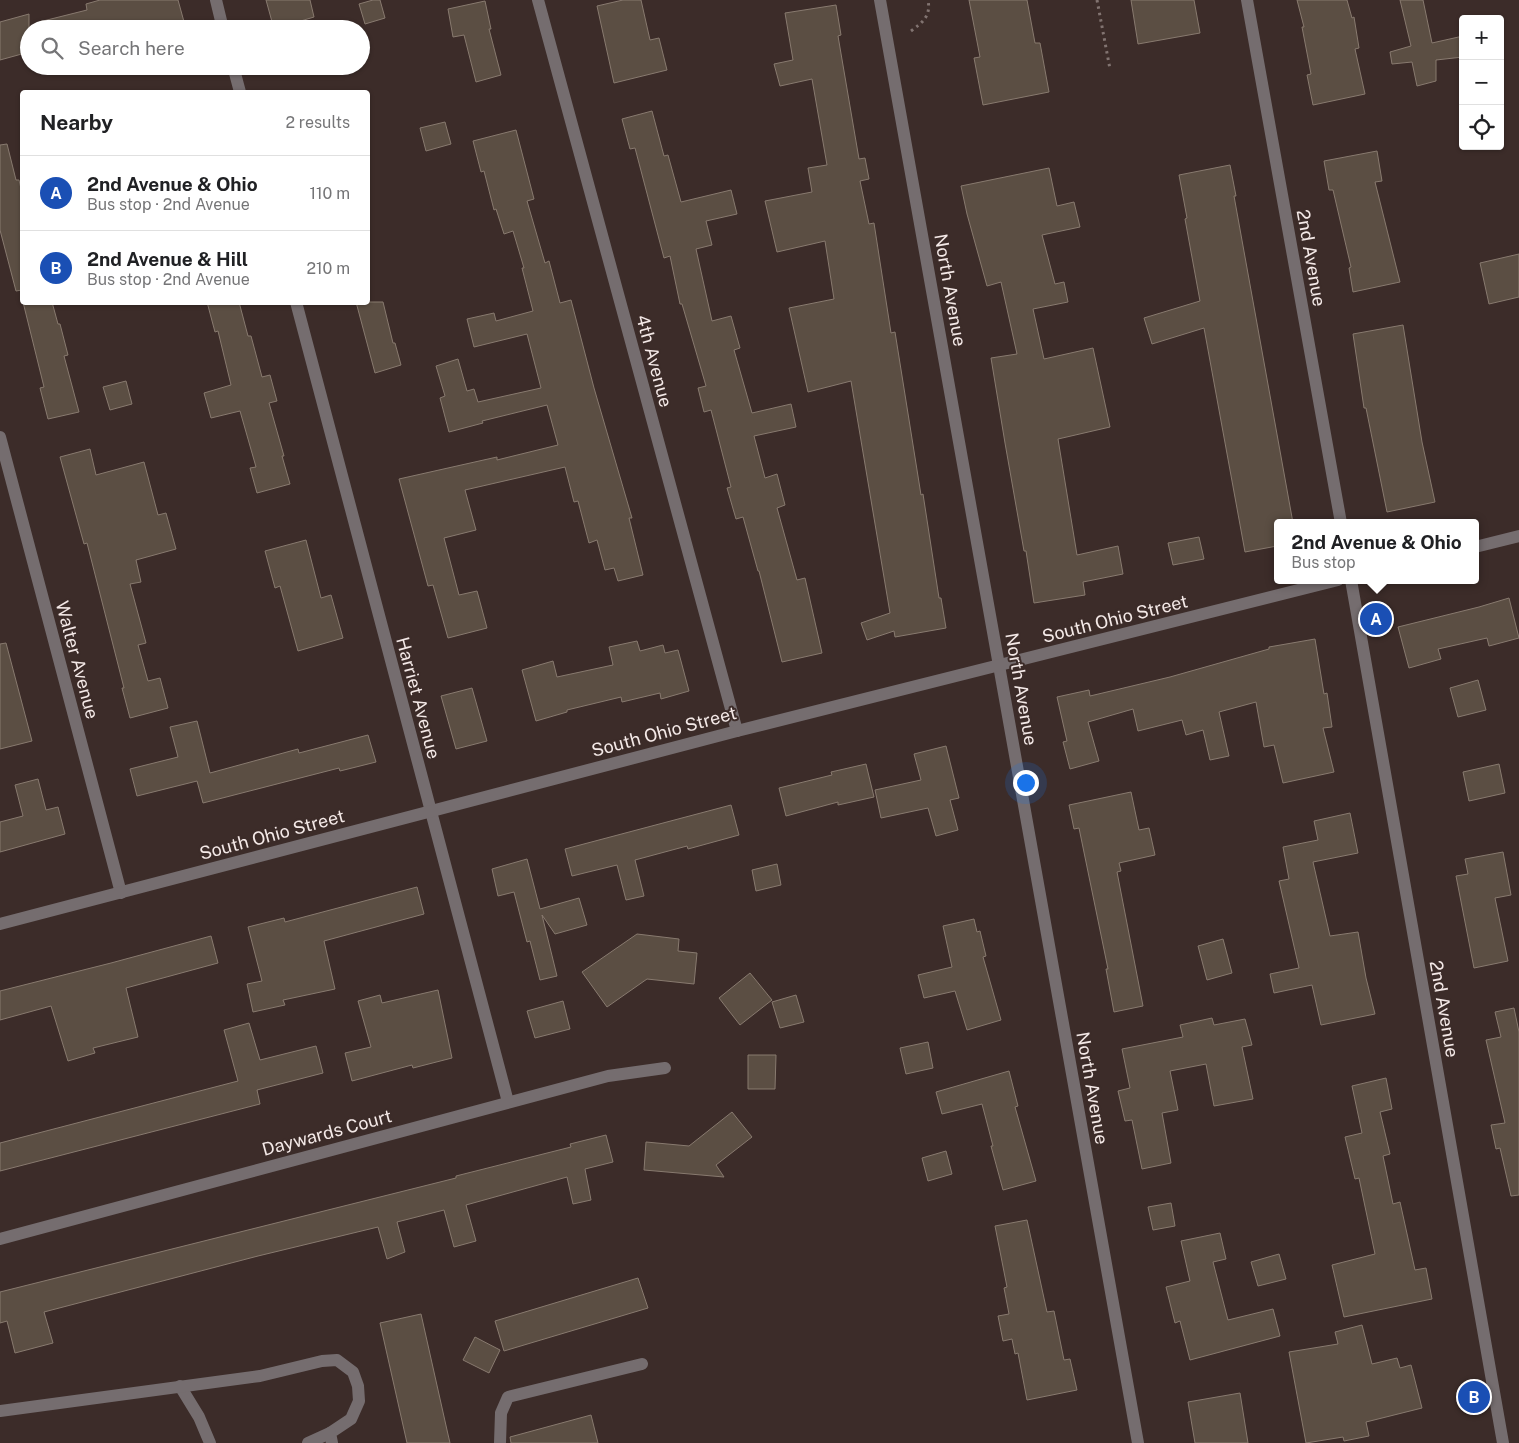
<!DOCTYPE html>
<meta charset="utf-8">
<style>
body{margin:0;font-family:"Public Sans",sans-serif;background:#f2f2f2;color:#202124}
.controls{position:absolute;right:15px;top:15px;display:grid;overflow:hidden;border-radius:5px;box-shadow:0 1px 4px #0004}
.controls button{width:45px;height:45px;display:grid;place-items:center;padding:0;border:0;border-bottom:1px solid #e0e0e0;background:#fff;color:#202124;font:25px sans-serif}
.you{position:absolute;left:1025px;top:782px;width:18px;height:18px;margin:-12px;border:4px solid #fff;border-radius:50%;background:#1a73e8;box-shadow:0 0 0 8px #1a73e833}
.badge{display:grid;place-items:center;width:32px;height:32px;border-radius:50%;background:#3b6f68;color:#fff;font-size:16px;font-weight:700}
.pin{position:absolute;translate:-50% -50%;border:2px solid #fff;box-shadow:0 1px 5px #0006}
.popup{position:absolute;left:1274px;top:519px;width:205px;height:65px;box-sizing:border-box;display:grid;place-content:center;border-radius:5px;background:#fff;filter:drop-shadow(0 1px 4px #0005);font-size:16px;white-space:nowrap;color:#757577}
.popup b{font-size:19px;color:#202124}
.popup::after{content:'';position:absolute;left:50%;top:100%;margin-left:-10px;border:10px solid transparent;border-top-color:#fff}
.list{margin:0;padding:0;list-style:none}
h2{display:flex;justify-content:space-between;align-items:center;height:65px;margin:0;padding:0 20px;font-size:21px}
h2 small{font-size:16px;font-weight:400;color:#757577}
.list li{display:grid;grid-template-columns:32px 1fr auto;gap:15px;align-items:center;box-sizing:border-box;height:75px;padding:0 20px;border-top:1px solid #e0e0e0}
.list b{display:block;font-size:19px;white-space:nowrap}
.list p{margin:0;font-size:16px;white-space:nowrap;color:#757577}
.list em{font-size:16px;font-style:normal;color:#757577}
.icon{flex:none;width:28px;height:28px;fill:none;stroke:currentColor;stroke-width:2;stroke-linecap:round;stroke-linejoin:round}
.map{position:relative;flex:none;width:1519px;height:1443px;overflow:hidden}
.search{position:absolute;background:#fff;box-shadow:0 1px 4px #0004;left:20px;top:20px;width:350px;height:55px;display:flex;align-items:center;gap:12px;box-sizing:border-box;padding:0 18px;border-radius:28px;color:#757577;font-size:19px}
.panel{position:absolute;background:#fff;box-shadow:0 1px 4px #0004;left:20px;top:90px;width:350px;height:215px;border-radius:5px}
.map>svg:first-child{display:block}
.building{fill:#5b4e43;stroke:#887a6f}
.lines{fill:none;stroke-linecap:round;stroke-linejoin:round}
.path{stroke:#827471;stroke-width:3;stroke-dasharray:2.5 4;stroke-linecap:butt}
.service{stroke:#756d6f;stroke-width:12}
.minor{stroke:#756d6f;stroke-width:12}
.labels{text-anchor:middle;stroke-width:4;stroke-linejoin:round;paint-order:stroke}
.street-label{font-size:18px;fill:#f4e9e7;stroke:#3c2c29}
</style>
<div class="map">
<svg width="1519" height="1443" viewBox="0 0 1519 1443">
<rect width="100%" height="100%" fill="#3c2c29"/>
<!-- building -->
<g class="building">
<path d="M 100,0 L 178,0 L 186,29 L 40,29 L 39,22 L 87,10 L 86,4 Z"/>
<path d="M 266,0 L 310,0 L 314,17 L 294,23 L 296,29 L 274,29 Z"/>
<path d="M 373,0 L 380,0 L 385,18 L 365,24 L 359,4 Z"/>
<path d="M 623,0 L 641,0 L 650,40 L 659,38 L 667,70 L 614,83 L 597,6 Z"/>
<path d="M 969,0 L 1027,0 L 1035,43 L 1040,43 L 1049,92 L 983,105 L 974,58 L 980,57 Z"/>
<path d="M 1131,0 L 1194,0 L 1200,33 L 1138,44 Z"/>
<path d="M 1297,0 L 1347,0 L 1352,18 L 1354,17 L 1359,48 L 1355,49 L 1365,94 L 1313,105 L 1307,75 L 1311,74 L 1302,27 L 1304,27 Z"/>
<path d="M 1400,0 L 1423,0 L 1432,43 L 1463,36 L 1463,57 L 1436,60 L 1436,81 L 1417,86 L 1412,62 L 1392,64 L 1390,52 L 1411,46 Z"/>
<path d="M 485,1 L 491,29 L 489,29 L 501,75 L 476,82 L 464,35 L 453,37 L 448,9 Z"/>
<path d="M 836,5 L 841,35 L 838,36 L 859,159 L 865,158 L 869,179 L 860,181 L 869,224 L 874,223 L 891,333 L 895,332 L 921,495 L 923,494 L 939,598 L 941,598 L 946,628 L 895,637 L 894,631 L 867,640 L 861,623 L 890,613 L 851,381 L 808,392 L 789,308 L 834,299 L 825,241 L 777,252 L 765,201 L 812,192 L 808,168 L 827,165 L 812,79 L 780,86 L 774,64 L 793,60 L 785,13 Z"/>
<path d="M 29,14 L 29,52 L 0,60 L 0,22 Z"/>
<path d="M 652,111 L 664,156 L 668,155 L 681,202 L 731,190 L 737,214 L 706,221 L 712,245 L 696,249 L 712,321 L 731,316 L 740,348 L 734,350 L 752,413 L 791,404 L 796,427 L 754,436 L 765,478 L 777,474 L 785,505 L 777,508 L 797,580 L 805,578 L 822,653 L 782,662 L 759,571 L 758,571 L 743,517 L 736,519 L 727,488 L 731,487 L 711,410 L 704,412 L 698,388 L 706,386 L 682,304 L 680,304 L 670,256 L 664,258 L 635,148 L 630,149 L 622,119 Z"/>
<path d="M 445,122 L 451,144 L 426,151 L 420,128 Z"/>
<path d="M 516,130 L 534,199 L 527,201 L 545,263 L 549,261 L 560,303 L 571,300 L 594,388 L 632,518 L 629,518 L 643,575 L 618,581 L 614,568 L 605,570 L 597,540 L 589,543 L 578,501 L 574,502 L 565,467 L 465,490 L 476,530 L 444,538 L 459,595 L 477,591 L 487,628 L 448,638 L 433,585 L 428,586 L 399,479 L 497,457 L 497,460 L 558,445 L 547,405 L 482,421 L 483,423 L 449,432 L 440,398 L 445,396 L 436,366 L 458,359 L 467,391 L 474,389 L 478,402 L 541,388 L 527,334 L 474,347 L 467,319 L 494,313 L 496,321 L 533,311 L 522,268 L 524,268 L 513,231 L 504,234 L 496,209 L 494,210 L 484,171 L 481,172 L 473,141 Z"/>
<path d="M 7,144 L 16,180 L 19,180 L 22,193 L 22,290 L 16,291 L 0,230 L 0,145 Z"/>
<path d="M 1377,151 L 1382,181 L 1375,182 L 1400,282 L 1353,292 L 1349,268 L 1351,267 L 1333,190 L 1329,190 L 1324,161 Z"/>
<path d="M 1230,165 L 1236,196 L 1234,196 L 1293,523 L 1277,523 L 1277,546 L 1245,552 L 1204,328 L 1152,344 L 1144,318 L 1200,301 L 1185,219 L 1187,218 L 1179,175 Z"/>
<path d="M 1049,168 L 1057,206 L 1074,202 L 1080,227 L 1042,235 L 1055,284 L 1064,282 L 1068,302 L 1033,309 L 1044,359 L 1093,348 L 1110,427 L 1058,439 L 1077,555 L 1118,546 L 1123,574 L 1083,582 L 1085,595 L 1034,603 L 1026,551 L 1024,551 L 1005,443 L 991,358 L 1017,354 L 1001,282 L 987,286 L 967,214 L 961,186 Z"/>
<path d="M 1519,254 L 1519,297 L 1489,304 L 1480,263 Z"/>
<path d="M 23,302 L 52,302 L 58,324 L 60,324 L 68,355 L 64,356 L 79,412 L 48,419 L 40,388 L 44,387 Z"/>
<path d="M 207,302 L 239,302 L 248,336 L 251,336 L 262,377 L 270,375 L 277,401 L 269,403 L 284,456 L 282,456 L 290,484 L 257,493 L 250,468 L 256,467 L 240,411 L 211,418 L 204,393 L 231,385 L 218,331 L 215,332 Z"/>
<path d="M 356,302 L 383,302 L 393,343 L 395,343 L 401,365 L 375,373 Z"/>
<path d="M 1403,325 L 1422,442 L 1435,502 L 1387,512 L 1366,408 L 1364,408 L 1353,334 Z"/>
<path d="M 126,381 L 132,404 L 110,410 L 103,387 Z"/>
<path d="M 90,449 L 96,475 L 144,462 L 158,515 L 166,513 L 176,549 L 136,560 L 141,582 L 130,584 L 146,643 L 138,645 L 148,681 L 160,678 L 168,708 L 130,718 L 122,688 L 124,688 L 87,543 L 84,544 L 60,457 Z"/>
<path d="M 1199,537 L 1204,559 L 1173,565 L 1168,543 Z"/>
<path d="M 306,540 L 321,598 L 331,595 L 343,638 L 298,651 L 280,586 L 275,588 L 265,551 Z"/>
<path d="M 1509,598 L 1519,638 L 1489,646 L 1487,638 L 1438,649 L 1441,659 L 1409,668 L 1398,627 L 1479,607 Z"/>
<path d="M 1315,639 L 1324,694 L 1327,693 L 1332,727 L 1323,728 L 1334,772 L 1283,783 L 1274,745 L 1264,747 L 1256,702 L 1219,712 L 1229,756 L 1210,760 L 1203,730 L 1186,735 L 1182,720 L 1138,731 L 1133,709 L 1088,722 L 1099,761 L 1070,769 L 1063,742 L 1067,741 L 1057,697 L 1089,690 L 1090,696 L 1170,677 L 1269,649 L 1269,647 Z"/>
<path d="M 637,641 L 640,651 L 663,645 L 665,653 L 678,650 L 689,691 L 661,699 L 660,693 L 622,702 L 621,697 L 567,710 L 567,712 L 536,721 L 522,670 L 553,661 L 557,677 L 613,665 L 609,647 Z"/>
<path d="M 6,643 L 32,741 L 0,749 L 0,644 Z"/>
<path d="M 1478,680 L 1486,710 L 1458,717 L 1450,688 Z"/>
<path d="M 472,688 L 487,741 L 456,749 L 441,696 Z"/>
<path d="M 197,721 L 210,773 L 298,749 L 299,753 L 368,735 L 376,762 L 340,771 L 339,768 L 203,803 L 197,781 L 137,796 L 130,769 L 178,757 L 170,727 Z"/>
<path d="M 946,746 L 959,798 L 950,800 L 958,830 L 936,836 L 928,808 L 881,818 L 875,790 L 921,780 L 914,754 Z"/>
<path d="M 866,764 L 874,797 L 838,805 L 838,802 L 786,816 L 779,788 L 832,775 L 831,772 Z"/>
<path d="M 1499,764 L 1505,793 L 1469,801 L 1463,772 Z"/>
<path d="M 38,779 L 46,810 L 58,807 L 65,834 L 0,852 L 0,822 L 23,816 L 15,785 Z"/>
<path d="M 1131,792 L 1139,830 L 1149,828 L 1155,855 L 1119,863 L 1121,871 L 1117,872 L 1143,1006 L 1114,1012 L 1106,969 L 1108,969 L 1079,828 L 1074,829 L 1069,805 Z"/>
<path d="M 731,805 L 739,835 L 688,849 L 687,846 L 635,860 L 644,896 L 626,900 L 617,865 L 572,876 L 565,849 Z"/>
<path d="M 1350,813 L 1358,853 L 1313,862 L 1330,936 L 1358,932 L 1366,978 L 1375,1014 L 1321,1025 L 1312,985 L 1274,993 L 1270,974 L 1299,968 L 1279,881 L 1289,879 L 1283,847 L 1318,840 L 1314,821 Z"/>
<path d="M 1503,852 L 1511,895 L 1495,898 L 1508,961 L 1474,968 L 1456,876 L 1468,874 L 1465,859 Z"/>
<path d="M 527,859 L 540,909 L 579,898 L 587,925 L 555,934 L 542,915 L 557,976 L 540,980 L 530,941 L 527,942 L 514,892 L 498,896 L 492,869 Z"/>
<path d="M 777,864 L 781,885 L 756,891 L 752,870 Z"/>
<path d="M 417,887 L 424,914 L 324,941 L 335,989 L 283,1000 L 285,1005 L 253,1012 L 247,984 L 262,981 L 248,927 L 284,918 L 285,922 Z"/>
<path d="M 974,919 L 977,932 L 980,931 L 986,956 L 983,957 L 1001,1020 L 967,1030 L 955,991 L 924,998 L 918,975 L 952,967 L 943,926 Z"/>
<path d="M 637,934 L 679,939 L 678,951 L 697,953 L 694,984 L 647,979 L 607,1007 L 582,972 Z"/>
<path d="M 211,936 L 218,963 L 126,988 L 138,1037 L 93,1048 L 95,1053 L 68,1061 L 51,1006 L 0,1020 L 0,991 L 111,963 Z"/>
<path d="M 1223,939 L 1232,973 L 1207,980 L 1198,946 Z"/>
<path d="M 750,973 L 772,1000 L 740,1025 L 719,998 Z"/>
<path d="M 438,990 L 452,1058 L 413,1068 L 412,1065 L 352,1081 L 345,1053 L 371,1047 L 358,1001 L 380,995 L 382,1003 Z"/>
<path d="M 796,995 L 804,1022 L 780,1028 L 772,1002 Z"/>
<path d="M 563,1001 L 570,1029 L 535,1038 L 527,1011 Z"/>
<path d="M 1514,1008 L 1519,1032 L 1519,1195 L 1511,1196 L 1500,1148 L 1496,1149 L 1491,1125 L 1505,1123 L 1486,1040 L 1501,1037 L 1495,1012 Z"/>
<path d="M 1212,1018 L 1214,1025 L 1245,1019 L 1252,1045 L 1242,1047 L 1253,1099 L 1214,1106 L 1206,1064 L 1170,1071 L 1178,1110 L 1162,1113 L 1171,1163 L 1142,1169 L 1132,1120 L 1125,1121 L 1118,1091 L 1130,1088 L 1122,1049 L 1183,1037 L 1180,1025 Z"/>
<path d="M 249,1023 L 260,1060 L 316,1046 L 323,1073 L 257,1090 L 260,1104 L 0,1171 L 0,1143 L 238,1081 L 224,1030 Z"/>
<path d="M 928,1042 L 933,1068 L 906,1074 L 900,1048 Z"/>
<path d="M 748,1055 L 776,1055 L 775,1089 L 748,1089 Z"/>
<path d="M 1009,1071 L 1018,1106 L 1015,1107 L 1036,1181 L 1003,1190 L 991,1146 L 993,1146 L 982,1104 L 942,1114 L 936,1092 Z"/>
<path d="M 1386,1078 L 1392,1109 L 1380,1112 L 1390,1154 L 1383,1156 L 1393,1204 L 1400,1202 L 1415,1270 L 1426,1268 L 1432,1299 L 1344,1317 L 1332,1265 L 1375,1254 L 1359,1178 L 1355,1179 L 1345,1137 L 1362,1133 L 1352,1086 Z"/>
<path d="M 732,1112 L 752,1137 L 716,1165 L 724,1177 L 644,1170 L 646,1142 L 689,1146 Z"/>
<path d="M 606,1135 L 613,1162 L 585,1169 L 591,1200 L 573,1204 L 567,1177 L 466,1205 L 476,1241 L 454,1247 L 444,1210 L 397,1222 L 405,1252 L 387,1259 L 378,1227 L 258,1256 L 44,1312 L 53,1343 L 15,1353 L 7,1321 L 0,1323 L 0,1292 L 456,1178 L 456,1176 L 571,1147 L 570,1144 Z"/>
<path d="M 946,1151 L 952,1174 L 928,1181 L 922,1158 Z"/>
<path d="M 1171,1203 L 1175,1226 L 1153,1230 L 1148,1207 Z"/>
<path d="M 1027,1220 L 1047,1312 L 1054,1311 L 1064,1360 L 1070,1359 L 1077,1390 L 1027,1400 L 1018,1353 L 1015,1354 L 1012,1339 L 1003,1341 L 998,1316 L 1009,1314 L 1004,1288 L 1007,1287 L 995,1226 Z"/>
<path d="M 1220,1233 L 1226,1259 L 1213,1262 L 1228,1320 L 1273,1309 L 1280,1336 L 1190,1360 L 1180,1321 L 1175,1323 L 1166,1287 L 1190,1281 L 1181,1241 Z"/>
<path d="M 1279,1254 L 1286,1279 L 1258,1286 L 1251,1262 Z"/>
<path d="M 638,1278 L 648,1308 L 504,1351 L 495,1321 Z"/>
<path d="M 421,1314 L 447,1430 L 450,1443 L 407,1443 L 380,1323 Z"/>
<path d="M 1362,1325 L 1372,1364 L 1397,1358 L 1400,1368 L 1411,1365 L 1422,1408 L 1366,1422 L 1369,1436 L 1344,1441 L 1343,1437 L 1306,1443 L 1289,1352 L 1338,1344 L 1335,1332 Z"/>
<path d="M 475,1337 L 500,1350 L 489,1373 L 463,1360 Z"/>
<path d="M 1240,1393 L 1248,1443 L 1195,1443 L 1188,1402 Z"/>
<path d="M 591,1415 L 598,1443 L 511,1443 L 510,1437 Z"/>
</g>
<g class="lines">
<!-- path -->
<g class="path">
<path d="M 1097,0 L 1110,69"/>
<path d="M 911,31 C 923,22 931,16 928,0"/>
</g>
<!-- service -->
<g class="service">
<path d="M 180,1386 L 199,1417 L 210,1443"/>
<path d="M 0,1411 L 260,1376 L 322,1361 L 337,1360 L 353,1372 L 358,1386 L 359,1401 L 351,1419 L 330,1433 L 332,1443"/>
<path d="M 308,1443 L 330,1433"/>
<path d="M 500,1443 L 501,1413 L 508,1397 L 642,1364"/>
</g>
<!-- minor -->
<g class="minor">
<path d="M 216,0 L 223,29"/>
<path d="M 538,0 L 737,731"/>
<path d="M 880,0 L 1138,1443"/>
<path d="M 1247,0 L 1341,523"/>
<path d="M 233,66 L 240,92"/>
<path d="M 296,302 L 508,1102"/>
<path d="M 0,437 L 121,893"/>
<path d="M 1475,547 L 1519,536"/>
<path d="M 1351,580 L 1503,1443"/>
<path d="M 0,924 L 737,731 L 1338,580"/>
<path d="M 0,1239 L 608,1076 L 665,1068"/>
</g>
</g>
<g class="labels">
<!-- street labels -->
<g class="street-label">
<text transform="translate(1311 258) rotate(80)" y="6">2nd Avenue</text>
<text transform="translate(950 290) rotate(80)" y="6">North Avenue</text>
<text transform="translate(654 361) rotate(75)" y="6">4th Avenue</text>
<text transform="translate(1115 619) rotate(-14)" y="6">South Ohio Street</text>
<text transform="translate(77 660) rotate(75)" y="6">Walter Avenue</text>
<text transform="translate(1021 689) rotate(80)" y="6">North Avenue</text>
<text transform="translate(418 698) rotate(75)" y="6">Harriet Avenue</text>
<text transform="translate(664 732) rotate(-15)" y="6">South Ohio Street</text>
<text transform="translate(272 835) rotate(-15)" y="6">South Ohio Street</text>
<text transform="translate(1444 1009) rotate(80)" y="6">2nd Avenue</text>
<text transform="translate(1092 1088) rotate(80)" y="6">North Avenue</text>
<text transform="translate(327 1133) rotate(-15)" y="6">Daywards Court</text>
</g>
</g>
</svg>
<div class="controls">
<button>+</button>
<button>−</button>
<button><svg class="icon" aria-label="locate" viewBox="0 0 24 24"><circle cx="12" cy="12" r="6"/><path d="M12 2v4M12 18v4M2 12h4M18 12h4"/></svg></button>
</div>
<div class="you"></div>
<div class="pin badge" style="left:1376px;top:619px;background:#1a4fb4">A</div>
<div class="popup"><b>2nd Avenue &amp; Ohio</b>Bus stop</div>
<div class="pin badge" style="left:1474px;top:1397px;background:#1a4fb4">B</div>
<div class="search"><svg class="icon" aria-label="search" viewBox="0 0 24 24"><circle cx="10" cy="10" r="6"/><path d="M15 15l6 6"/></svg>Search here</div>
<section class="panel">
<h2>Nearby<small>2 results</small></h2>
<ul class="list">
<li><span class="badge" style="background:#1a4fb4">A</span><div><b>2nd Avenue &amp; Ohio</b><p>Bus stop · 2nd Avenue</p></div><em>110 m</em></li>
<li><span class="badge" style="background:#1a4fb4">B</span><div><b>2nd Avenue &amp; Hill</b><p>Bus stop · 2nd Avenue</p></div><em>210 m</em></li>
</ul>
</section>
</div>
